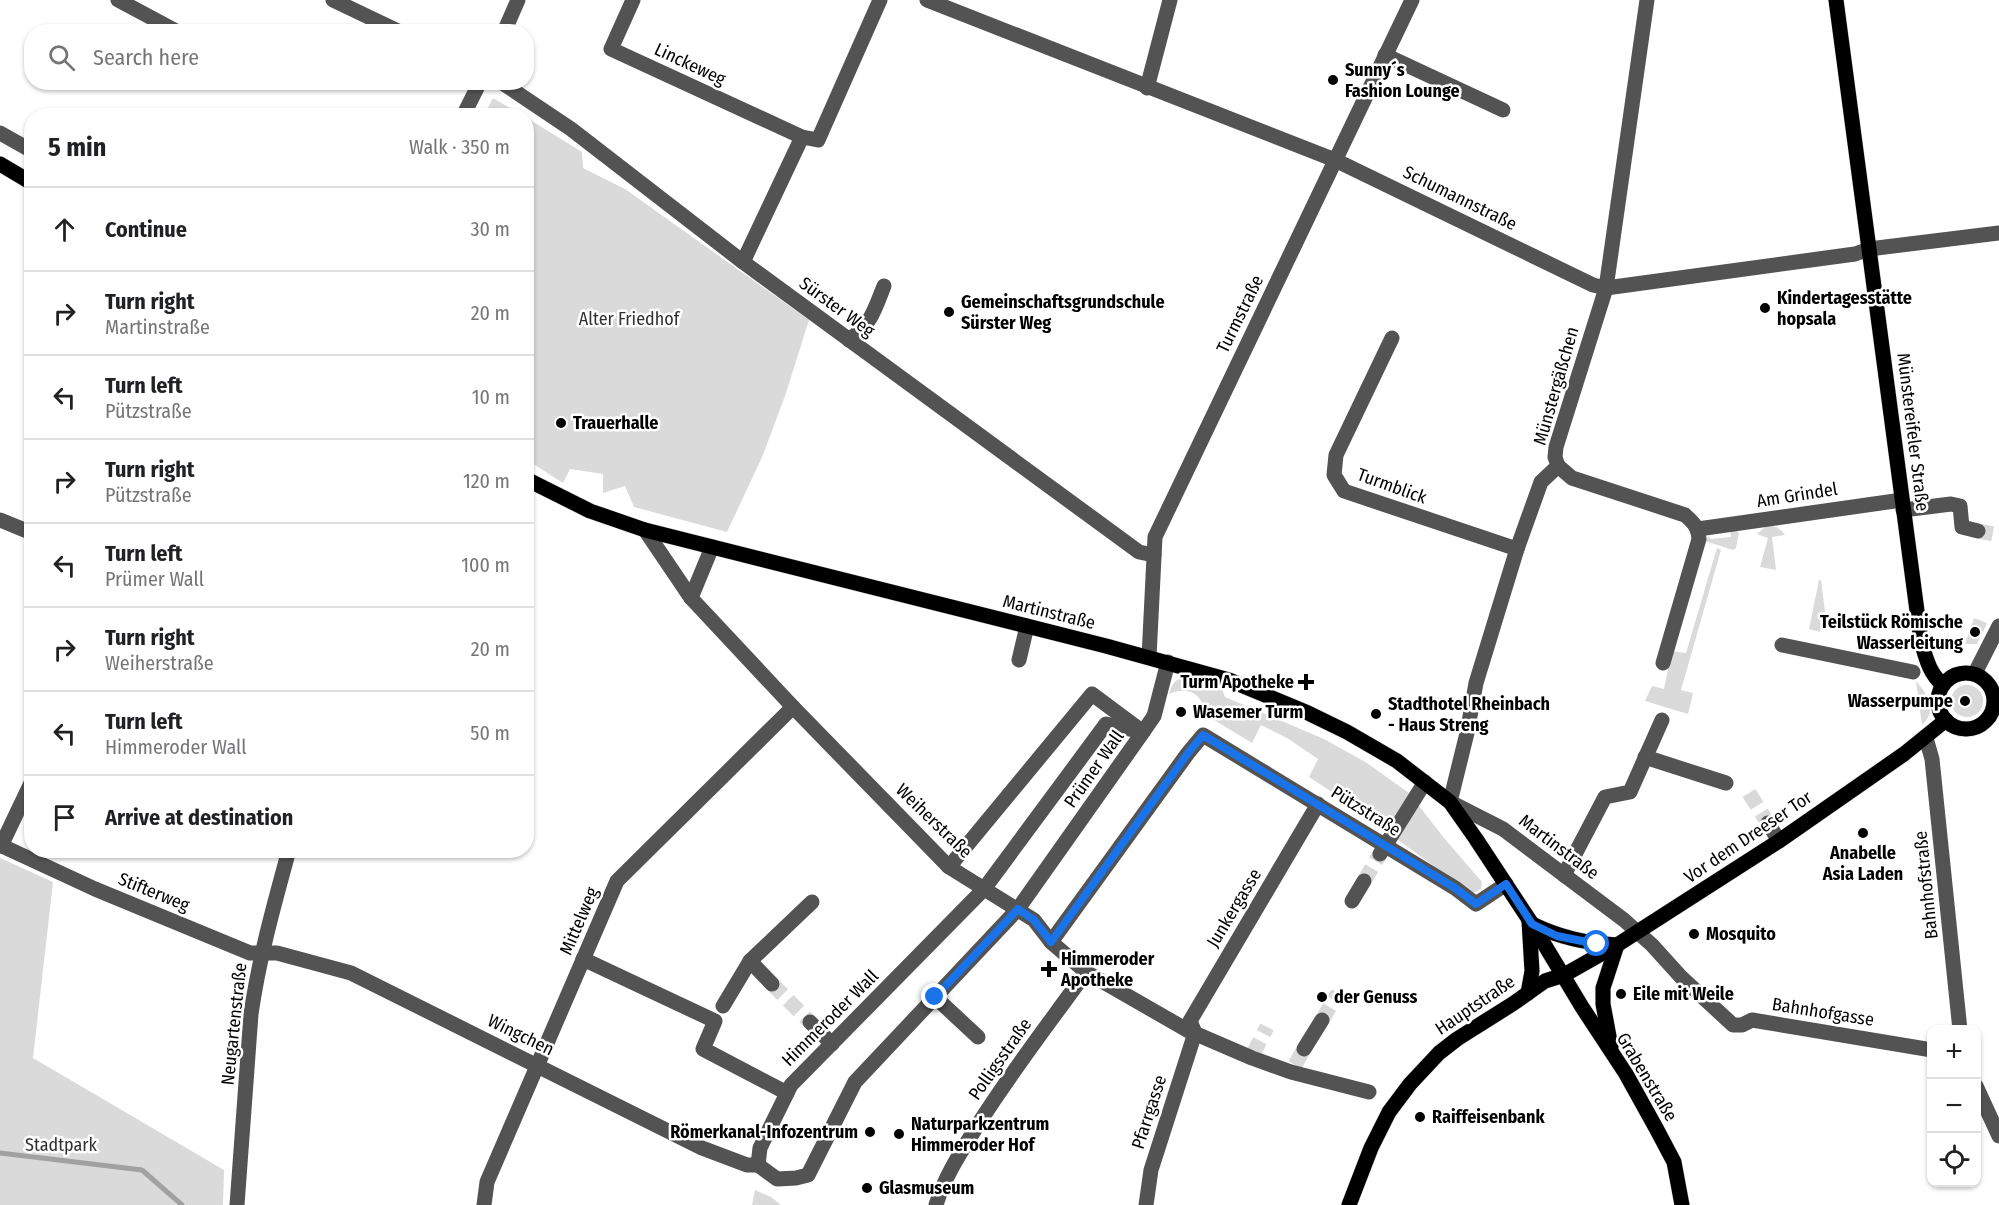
<!DOCTYPE html>
<meta charset="utf-8">
<style>
body{margin:0;font-family:"Fira Sans Condensed",sans-serif;background:#f2f2f2;color:#202124}
.controls{position:absolute;right:18px;bottom:18px;display:grid;overflow:hidden;border-radius:12px;box-shadow:0 2px 4px #0004}
.controls button{width:54px;height:54px;display:grid;place-items:center;padding:0;border:0;border-bottom:2px solid #e0e0e0;background:#fff;color:#202124;font:30px sans-serif}
.stop{position:absolute;width:18px;height:18px;margin:-14px;border:4px solid #1a73e8;border-radius:50%;background:#fff}
.stop.end{background:#1a73e8;border-color:#fff;box-shadow:0 2px 6px #0008}
.list{margin:0;padding:0;list-style:none}
h2{display:flex;justify-content:space-between;align-items:center;height:78px;margin:0;padding:0 24px;font-size:26px}
h2 small{font-size:20px;font-weight:400;color:#757577}
.list li{display:grid;grid-template-columns:39px 1fr auto;gap:18px;align-items:center;box-sizing:border-box;height:84px;padding:0 24px;border-top:2px solid #e0e0e0}
.list b{display:block;font-size:22px;white-space:nowrap}
.list p{margin:0;font-size:20px;white-space:nowrap;color:#757577}
.list em{font-size:20px;font-style:normal;color:#757577}
.icon{flex:none;width:33px;height:33px;fill:none;stroke:currentColor;stroke-width:2;stroke-linecap:round;stroke-linejoin:round}
.map{position:relative;flex:none;width:1999px;height:1205px;overflow:hidden}
.search{position:absolute;background:#fff;box-shadow:0 2px 4px #0004;left:24px;top:24px;width:510px;height:66px;display:flex;align-items:center;gap:15px;box-sizing:border-box;padding:0 21px;border-radius:24px;color:#757577;font-size:22px}
.panel{position:absolute;background:#fff;box-shadow:0 2px 4px #0004;left:24px;top:108px;width:510px;height:750px;border-radius:24px}
.map>svg:first-child{display:block}
.green{fill:#dadada}
.lines{fill:none;stroke-linecap:round;stroke-linejoin:round}
.stream{stroke:#a1a1a1;stroke-width:5}
.minor-tunnel{stroke:#d9d9d9;stroke-width:15;stroke-dasharray:15 8;stroke-linecap:butt}
.major-casing{stroke:#dbdbdb;stroke-width:16}
.minor{stroke:#535353;stroke-width:15}
.major{stroke:#000;stroke-width:15}
.route{stroke:#1a73e8;stroke-width:8}
.poi-dot{fill:#000;stroke:#fff;stroke-width:2}
.labels{text-anchor:middle;stroke-width:5;stroke-linejoin:round;paint-order:stroke}
.street-label{font-size:18px;fill:#000;stroke:#fff}
.poi-label{font-size:18px;font-weight:bold;fill:#000;stroke:#fff;text-anchor:start}
.park-label{font-size:18px;fill:#313131;stroke:#fff}
</style>
<div class="map">
<svg width="1999" height="1205" viewBox="0 0 1999 1205">
<rect width="100%" height="100%" fill="#fff"/>
<!-- green -->
<g class="green">
<path d="M 493,98 L 522,115 L 484,115 Z"/>
<path d="M 527,118 L 582,152 L 583,168 L 625,189 L 809,320 L 786,393 L 763,455 L 727,532 L 634,507 L 625,486 L 603,493 L 603,474 L 570,469 L 563,483 L 527,460 Z"/>
<path d="M 1766,526 C 1774,526 1780,527 1785,535 L 1772,537 L 1776,570 L 1760,567 L 1768,538 L 1757,534 Z"/>
<path d="M 1730,530 L 1736,530 L 1739,533 L 1736,548 L 1733,550 L 1705,541 L 1709,536 L 1710,539 L 1731,537 Z"/>
<path d="M 1717,548 L 1721,550 L 1681,690 L 1693,693 L 1688,714 L 1645,701 L 1652,686 L 1664,689 L 1672,651 L 1686,653 Z"/>
<path d="M 1819,580 L 1821,580 L 1825,612 L 1821,613 L 1822,624 L 1820,632 L 1809,629 Z"/>
<path d="M 1974,618 L 1987,623 L 1977,644 L 1965,644 Z"/>
<path d="M 1184,677 L 1221,687 L 1225,697 L 1324,739 L 1367,763 L 1409,793 L 1444,838 L 1482,882 L 1481,889 L 1476,892 L 1469,892 L 1341,798 L 1309,777 L 1318,759 L 1287,738 L 1261,725 L 1252,743 L 1206,715 C 1202,693 1189,686 1169,694 C 1172,684 1174,680 1184,677 Z"/>
<path d="M 1916,681 C 1928,695 1938,710 1922,725 Z"/>
<circle cx="1967" cy="701" r="16"/>
<path d="M 0,858 L 53,882 L 33,1058 L 224,1170 L 223,1205 L 0,1205 Z"/>
<path d="M 755,1190 L 771,1197 L 781,1205 L 752,1205 Z"/>
</g>
<g class="lines">
<!-- stream -->
<path class="stream" d="M 0,1153 L 142,1170 L 182,1205"/>
<!-- minor-tunnel -->
<g class="minor-tunnel">
<path d="M 1978,531 L 1999,535"/>
<path d="M 1749,793 L 1768,823"/>
<path d="M 1364,881 L 1380,854"/>
<path d="M 772,984 L 810,1022"/>
<path d="M 1322,1020 L 1338,993"/>
<path d="M 1253,1054 L 1267,1027"/>
<path d="M 1295,1065 L 1304,1049"/>
</g>
<defs>
<g id="major">
<path d="M 1836,0 L 1921,641 C 1926,658 1929,673 1943,685"/>
<path d="M 0,164 L 32,183"/>
<path d="M 526,479 L 590,511 L 645,530 L 1106,646 L 1229,680 L 1308,713 L 1347,732 L 1397,761 L 1450,802 L 1476,839 L 1532,924 L 1582,1007 L 1626,1074 L 1656,1128 L 1674,1162 L 1682,1205"/>
<circle cx="1966" cy="701" r="28"/>
<path d="M 1532,924 C 1561,938 1586,943 1617,945"/>
<path d="M 1528,993 L 1532,971 L 1529,921"/>
<path d="M 1611,1047 L 1603,1004 L 1603,988 L 1617,945"/>
<path d="M 1349,1205 L 1371,1148 L 1389,1112 L 1410,1084 L 1439,1053 L 1457,1039 L 1514,1003 L 1545,981 L 1564,975 L 1617,945 L 1779,841 L 1904,754 L 1946,720"/>
</g>
</defs>
<!-- major casing -->
<use href="#major" class="major-casing"/>
<!-- minor -->
<g class="minor">
<path d="M 118,0 L 178,32"/>
<path d="M 333,0 L 400,32"/>
<path d="M 633,0 L 611,49 L 802,137 L 743,262"/>
<path d="M 927,0 L 1335,160 L 1593,285 L 1606,288 L 1855,254 L 1869,249 L 1999,233"/>
<path d="M 1647,0 L 1606,288 L 1556,447 L 1555,457 L 1558,466 L 1541,482 L 1517,549 L 1476,683 L 1467,733 L 1450,802 L 1503,829 L 1624,920 L 1652,945 L 1681,977 L 1733,1025 L 1742,1025 L 1752,1020 L 1932,1050"/>
<path d="M 504,32 L 518,0"/>
<path d="M 1385,55 L 1503,110"/>
<path d="M 501,82 L 571,129 L 743,262 L 1139,552 L 1154,555"/>
<path d="M 1147,88 L 1170,0"/>
<path d="M 463,116 L 480,82"/>
<path d="M 0,133 L 32,151"/>
<path d="M 802,137 L 818,140 L 880,0"/>
<path d="M 1392,338 L 1336,455 L 1334,475 L 1344,491 L 1517,549"/>
<path d="M 849,340 C 872,323 874,311 884,286"/>
<path d="M 1558,466 L 1572,478 L 1685,515 C 1694,523 1698,527 1699,539 L 1663,663"/>
<path d="M 1903,510 L 1951,504 L 1960,506 L 1962,527 L 1978,531"/>
<path d="M 0,520 L 32,533"/>
<path d="M 1698,529 L 1902,500"/>
<path d="M 645,530 L 691,598 L 793,707 L 949,867 L 1034,920 L 1051,942 L 1086,972 L 1187,1030 L 1252,1058 L 1291,1072 L 1369,1092"/>
<path d="M 691,598 L 712,547"/>
<path d="M 1782,645 L 1913,672"/>
<path d="M 1149,657 L 1155,537 L 1412,0"/>
<path d="M 1019,660 L 1027,626"/>
<path d="M 1975,673 L 1999,626"/>
<path d="M 1926,738 L 1932,759 L 1960,1030"/>
<path d="M 1645,757 L 1726,783"/>
<path d="M 1768,823 L 1779,841"/>
<path d="M 0,845 L 95,889 L 250,953 L 277,953 L 351,973 L 702,1148 L 747,1165 L 758,1165"/>
<path d="M 1,846 L 32,781"/>
<path d="M 1380,854 L 1425,782"/>
<path d="M 949,867 L 1092,694 L 1139,729"/>
<path d="M 1564,875 L 1605,797 L 1630,792 L 1662,720"/>
<path d="M 1352,901 L 1364,881"/>
<path d="M 1051,942 L 1188,753 L 1203,735 L 1455,888 L 1476,904 L 1506,884"/>
<path d="M 583,959 L 715,1021 L 703,1049 L 787,1093"/>
<path d="M 750,961 L 772,984"/>
<path d="M 935,997 L 978,1037"/>
<path d="M 723,1006 L 750,961 L 812,902"/>
<path d="M 810,1022 L 832,1044"/>
<path d="M 1195,1033 L 1190,1021 L 1318,804"/>
<path d="M 1304,1049 L 1322,1020"/>
<path d="M 1976,1086 L 1999,1136"/>
<path d="M 758,1165 L 777,1179 L 796,1178 L 808,1175 L 855,1082 L 1018,909 L 1143,732 L 1154,716 L 1168,662"/>
<path d="M 758,1165 L 760,1148 L 791,1085 L 984,889 L 1106,724 L 1143,732"/>
<path d="M 237,1205 L 251,1014 C 259,958 274,905 289,850"/>
<path d="M 484,1205 L 487,1182 L 617,881 L 793,707"/>
<path d="M 936,1205 C 945,1175 963,1149 979,1123 C 1012,1071 1050,1022 1086,972"/>
<path d="M 1146,1205 L 1151,1170 L 1195,1033"/>
</g>
<!-- major -->
<use href="#major" class="major"/>
</g>
<g class="lines">
<!-- route -->
<path class="route" d="M 935,997 L 1018,909 L 1034,920 L 1051,942 L 1188,753 L 1203,735 L 1455,888 L 1476,904 L 1506,884 L 1532,924 L 1557,936 L 1597,944"/>
</g>
<!-- markers -->
<g class="poi-dot">
<circle cx="1333" cy="80" r="6"/>
<circle cx="1765" cy="308" r="6"/>
<circle cx="949" cy="312" r="6"/>
<circle cx="561" cy="423" r="6"/>
<circle cx="1975" cy="632" r="6"/>
<path d="M1303 673h6v6h6v6h-6v6h-6v-6h-6v-6h6z"/>
<circle cx="1965" cy="701" r="6"/>
<circle cx="1181" cy="712" r="6"/>
<circle cx="1376" cy="714" r="6"/>
<circle cx="1863" cy="833" r="6"/>
<circle cx="1694" cy="934" r="6"/>
<path d="M1046 960h6v6h6v6h-6v6h-6v-6h-6v-6h6z"/>
<circle cx="1621" cy="994" r="6"/>
<circle cx="1322" cy="997" r="6"/>
<circle cx="1420" cy="1117" r="6"/>
<circle cx="870" cy="1132" r="6"/>
<circle cx="899" cy="1134" r="6"/>
<circle cx="867" cy="1188" r="6"/>
</g>
<g class="labels">
<!-- street labels -->
<g class="street-label">
<text transform="translate(690 64) rotate(25)" y="6">Linckeweg</text>
<text transform="translate(1460 198) rotate(26)" y="6">Schumannstraße</text>
<text transform="translate(837 307) rotate(36)" y="6">Sürster Weg</text>
<text transform="translate(1240 314) rotate(-64)" y="6">Turmstraße</text>
<text transform="translate(1556 386) rotate(-74)" y="6">Münstergäßchen</text>
<text transform="translate(1913 432) rotate(83)" y="6">Münstereifeler Straße</text>
<text transform="translate(1392 486) rotate(20)" y="6">Turmblick</text>
<text transform="translate(1797 495) rotate(-9)" y="6">Am Grindel</text>
<text transform="translate(1049 612) rotate(14)" y="6">Martinstraße</text>
<text transform="translate(1094 769) rotate(-55)" y="6">Prümer Wall</text>
<text transform="translate(1366 811) rotate(32)" y="6">Pützstraße</text>
<text transform="translate(934 821) rotate(44)" y="6">Weiherstraße</text>
<text transform="translate(1748 837) rotate(-34)" y="6">Vor dem Dreeser Tor</text>
<text transform="translate(1559 847) rotate(37)" y="6">Martinstraße</text>
<text transform="translate(1926 885) rotate(-96)" y="6">Bahnhofstraße</text>
<text transform="translate(154 892) rotate(22)" y="6">Stifterweg</text>
<text transform="translate(1234 908) rotate(-59)" y="6">Junkergasse</text>
<text transform="translate(579 921) rotate(-67)" y="6">Mittelweg</text>
<text transform="translate(1475 1005) rotate(-34)" y="6">Hauptstraße</text>
<text transform="translate(1823 1012) rotate(9)" y="6">Bahnhofgasse</text>
<text transform="translate(830 1018) rotate(-45)" y="6">Himmeroder Wall</text>
<text transform="translate(234 1024) rotate(-84)" y="6">Neugartenstraße</text>
<text transform="translate(521 1035) rotate(26)" y="6">Wingchen</text>
<text transform="translate(1000 1059) rotate(-55)" y="6">Polligsstraße</text>
<text transform="translate(1647 1077) rotate(59)" y="6">Grabenstraße</text>
<text transform="translate(1149 1112) rotate(-72)" y="6">Pfarrgasse</text>
</g>
<!-- poi labels -->
<g class="poi-label">
<text x="1345" y="76">Sunny´s<tspan x="1345" dy="21">Fashion Lounge</tspan></text>
<text x="1777" y="304">Kindertagesstätte<tspan x="1777" dy="21">hopsala</tspan></text>
<text x="961" y="308">Gemeinschaftsgrundschule<tspan x="961" dy="21">Sürster Weg</tspan></text>
<text x="573" y="429">Trauerhalle</text>
<text x="1963" y="628" text-anchor="end">Teilstück Römische<tspan x="1963" dy="21">Wasserleitung</tspan></text>
<text x="1294" y="688" text-anchor="end">Turm Apotheke</text>
<text x="1953" y="707" text-anchor="end">Wasserpumpe</text>
<text x="1388" y="710">Stadthotel Rheinbach<tspan x="1388" dy="21">- Haus Streng</tspan></text>
<text x="1193" y="718">Wasemer Turm</text>
<text x="1863" y="859" text-anchor="middle">Anabelle<tspan x="1863" dy="21">Asia Laden</tspan></text>
<text x="1706" y="940">Mosquito</text>
<text x="1061" y="965">Himmeroder<tspan x="1061" dy="21">Apotheke</tspan></text>
<text x="1633" y="1000">Eile mit Weile</text>
<text x="1334" y="1003">der Genuss</text>
<text x="1432" y="1123">Raiffeisenbank</text>
<text x="911" y="1130">Naturparkzentrum<tspan x="911" dy="21">Himmeroder Hof</tspan></text>
<text x="858" y="1138" text-anchor="end">Römerkanal-Infozentrum</text>
<text x="879" y="1194">Glasmuseum</text>
</g>
<!-- park labels -->
<g class="park-label">
<text x="629" y="325">Alter Friedhof</text>
<text x="61" y="1151">Stadtpark</text>
</g>
</g>
</svg>
<div class="controls">
<button>+</button>
<button>−</button>
<button><svg class="icon" aria-label="locate" viewBox="0 0 24 24"><circle cx="12" cy="12" r="6"/><path d="M12 2v4M12 18v4M2 12h4M18 12h4"/></svg></button>
</div>
<div class="stop" style="left:1597px;top:944px"></div>
<div class="stop end" style="left:935px;top:997px"></div>
<div class="search"><svg class="icon" aria-label="search" viewBox="0 0 24 24"><circle cx="10" cy="10" r="6"/><path d="M15 15l6 6"/></svg>Search here</div>
<section class="panel">
<h2>5 min<small>Walk · 350 m</small></h2>
<ul class="list">
<li><svg class="icon" aria-label="ahead" viewBox="0 0 24 24"><path d="M12 20V5M6 11l6-6 6 6"/></svg><div><b>Continue</b></div><em>30 m</em></li>
<li><svg class="icon" aria-label="right" viewBox="0 0 24 24"><path d="M7 20v-9h11M14 6l5 5-5 5"/></svg><div><b>Turn right</b><p>Martinstraße</p></div><em>20 m</em></li>
<li><svg class="icon" aria-label="left" viewBox="0 0 24 24"><path d="M17 20v-9H6M10 6l-5 5 5 5"/></svg><div><b>Turn left</b><p>Pützstraße</p></div><em>10 m</em></li>
<li><svg class="icon" aria-label="right" viewBox="0 0 24 24"><path d="M7 20v-9h11M14 6l5 5-5 5"/></svg><div><b>Turn right</b><p>Pützstraße</p></div><em>120 m</em></li>
<li><svg class="icon" aria-label="left" viewBox="0 0 24 24"><path d="M17 20v-9H6M10 6l-5 5 5 5"/></svg><div><b>Turn left</b><p>Prümer Wall</p></div><em>100 m</em></li>
<li><svg class="icon" aria-label="right" viewBox="0 0 24 24"><path d="M7 20v-9h11M14 6l5 5-5 5"/></svg><div><b>Turn right</b><p>Weiherstraße</p></div><em>20 m</em></li>
<li><svg class="icon" aria-label="left" viewBox="0 0 24 24"><path d="M17 20v-9H6M10 6l-5 5 5 5"/></svg><div><b>Turn left</b><p>Himmeroder Wall</p></div><em>50 m</em></li>
<li><svg class="icon" aria-label="arrive" viewBox="0 0 24 24"><path d="M6 21V4h12l-3 4 3 4H6"/></svg><div><b>Arrive at destination</b></div></li>
</ul>
</section>
</div>
